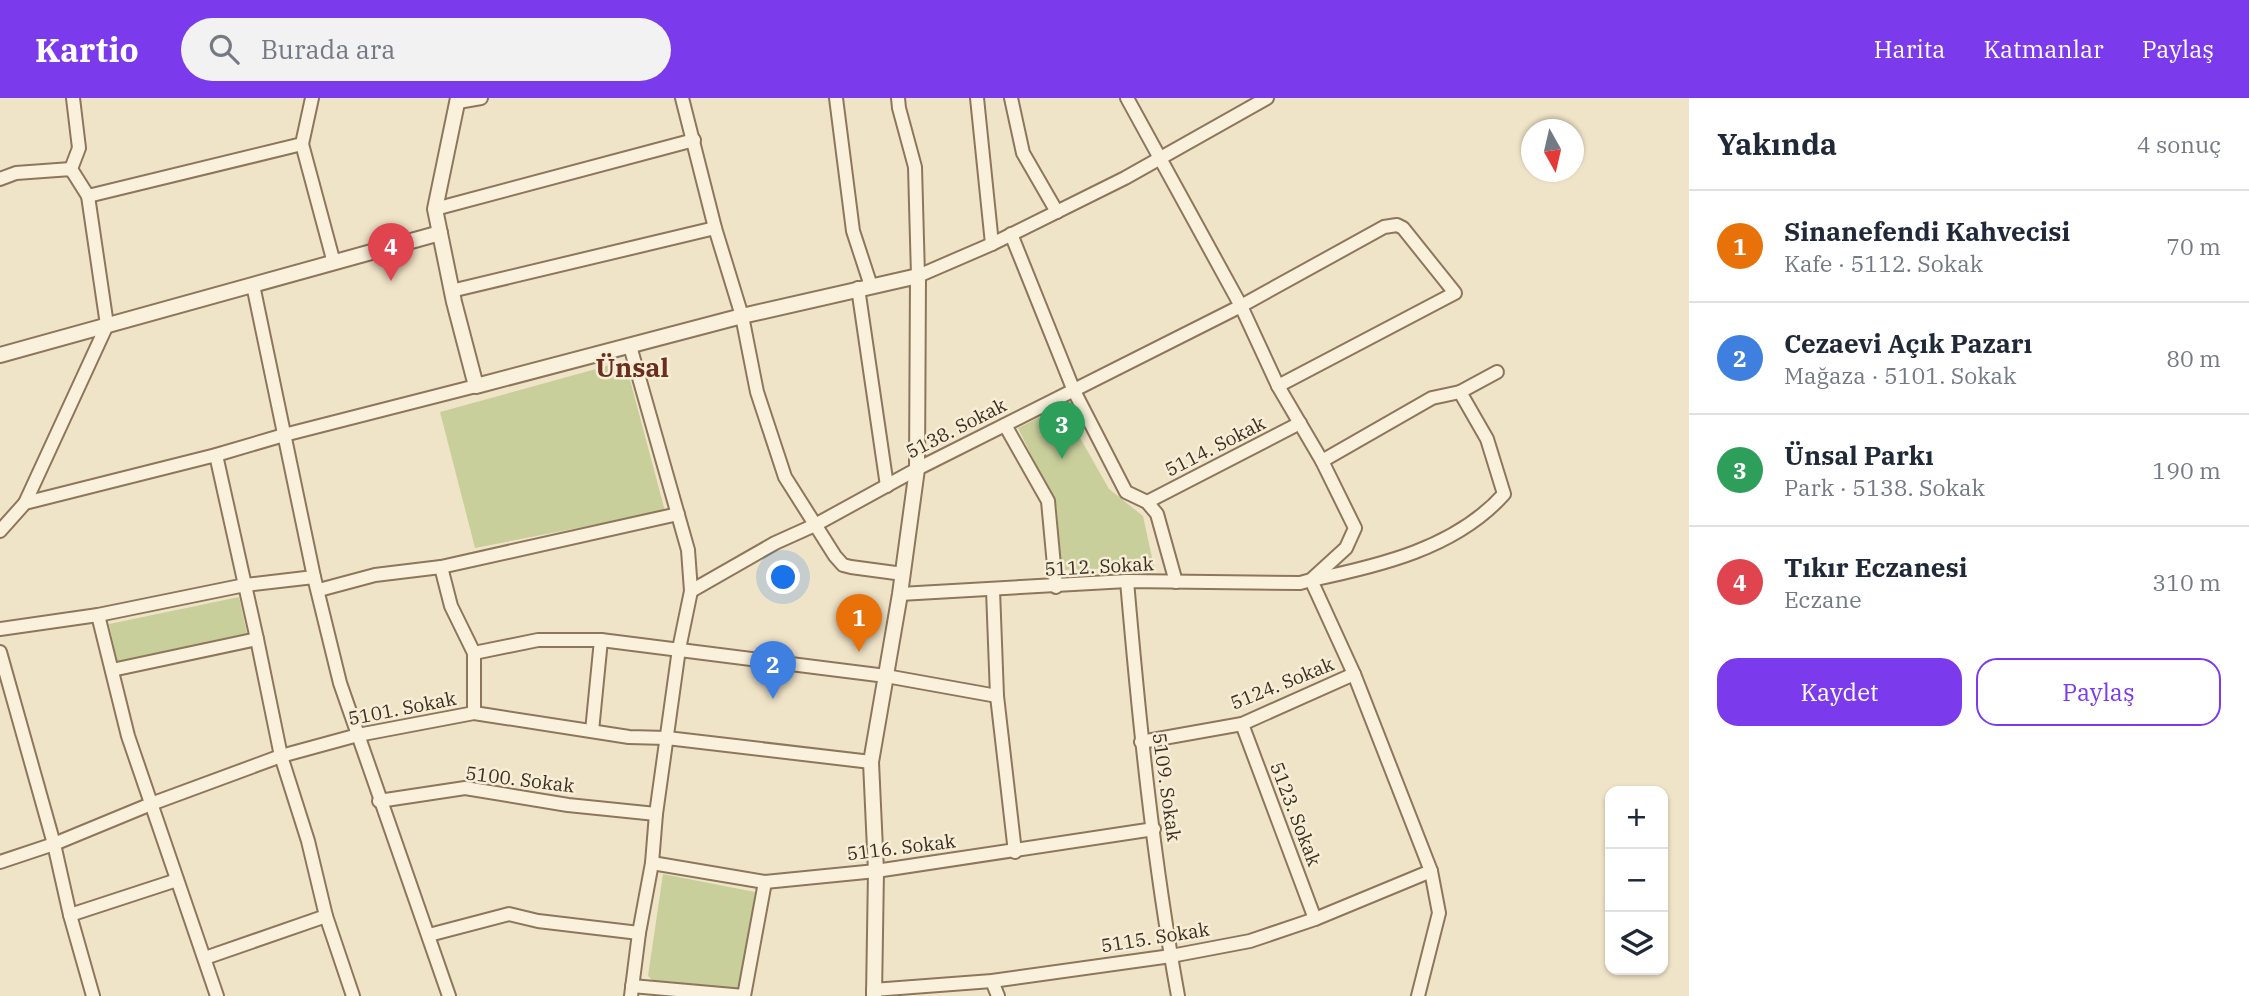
<!DOCTYPE html>
<html lang="tr">
<meta charset="utf-8">
<style>
body{margin:0;font-family:"IBM Plex Serif",serif;background:#f2f2f3;color:#1f2937}
.controls{position:absolute;right:21px;bottom:21px;display:grid;overflow:hidden;border-radius:14px;box-shadow:0 2px 5px #0004}
.controls button{width:63px;height:63px;display:grid;place-items:center;padding:0;border:0;border-bottom:2px solid #e0e1e3;background:#fff;color:#1f2937;font:35px sans-serif}
.compass{position:absolute;left:1521px;top:21px;width:63px;height:63px;border-radius:50%;background:#fff;box-shadow:0 2px 5px #0004;rotate:172deg}
.you{position:absolute;left:784px;top:480px;width:24px;height:24px;margin:-18px;border:5px solid #fff;border-radius:50%;background:#1a73e8;box-shadow:0 0 0 10px #1a73e833}
.badge{display:grid;place-items:center;width:46px;height:46px;border-radius:50%;background:#7c3aed;color:#fff;font-size:23px;font-weight:700}
.pin{position:absolute;translate:-50% -58px;filter:drop-shadow(0 2px 4px #0008)}
.pin::after{content:'';position:absolute;top:37px;width:24px;height:21px;background:inherit;clip-path:polygon(0 0,100% 0,50% 100%)}
.list{margin:0;padding:0;list-style:none}
h2{display:flex;justify-content:space-between;align-items:center;height:91px;margin:0;padding:0 28px;font-size:30px}
h2 small{font-size:23px;font-weight:400;color:#747a83}
.list li{display:grid;grid-template-columns:46px 1fr auto;gap:21px;align-items:center;box-sizing:border-box;height:112px;padding:0 28px;border-top:2px solid #e0e1e3}
.list b{display:block;font-size:26px;white-space:nowrap}
.list p{margin:0;font-size:23px;white-space:nowrap;color:#747a83}
.list em{font-size:23px;font-style:normal;color:#747a83}
.actions{display:flex;gap:14px;padding:21px 28px}
.actions a{flex:1;padding:16px 0;border:2px solid #7c3aed;border-radius:21px;text-align:center;font-size:24px;color:#7c3aed}
.actions .main{background:#7c3aed;color:#fff}
.icon{flex:none;width:38px;height:38px;fill:none;stroke:currentColor;stroke-width:2;stroke-linecap:round;stroke-linejoin:round}
.map{position:relative;flex:none;width:1689px;height:898px;overflow:hidden}
header{display:flex;align-items:center;gap:42px;box-sizing:border-box;height:98px;padding:0 35px;background:#7c3aed;color:#fff}
header strong{font-size:33px}
nav{display:flex;gap:38px;margin-inline-start:auto;font-size:24px}
.search{width:490px;height:63px;background:#f2f2f3;display:flex;align-items:center;gap:18px;box-sizing:border-box;padding:0 24px;border-radius:38px;color:#747a83;font-size:26px}
main{display:flex}
aside{flex:1;background:#fff}
.map>svg:first-child{display:block}
.green{fill:#c9cf9b}
.lines{fill:none;stroke-linecap:round;stroke-linejoin:round}
.minor-casing{stroke:#8d765c;stroke-width:16}
.tertiary-casing{stroke:#8d765c;stroke-width:18}
.minor{stroke:#faf1dc;stroke-width:12}
.tertiary{stroke:#faf1dc;stroke-width:14}
.labels{text-anchor:middle;stroke-width:5;stroke-linejoin:round;paint-order:stroke}
.street-label{font-size:19px;fill:#3d2e20;stroke:#f7eed8}
.district-label{font-size:26px;font-weight:bold;fill:#6b2e1e;stroke:#f7eed8}
</style>
<header>
<strong>Kartio</strong>
<div class="search"><svg class="icon" aria-label="search" viewBox="0 0 24 24"><circle cx="10" cy="10" r="6"/><path d="M15 15l6 6"/></svg>Burada ara</div>
<nav><a>Harita</a><a>Katmanlar</a><a>Paylaş</a></nav>
</header>
<main>
<div class="map">
<svg width="1689" height="898" viewBox="0 0 1689 898">
<rect width="100%" height="100%" fill="#f0e4c8"/>
<!-- green -->
<g class="green">
<path d="M 625,263 L 665,413 L 475,450 L 440,314 Z"/>
<path d="M 1062,308 L 1109,391 L 1143,418 L 1154,469 L 1060,472 L 1057,410 L 1018,330 Z"/>
<path d="M 239,499 L 248,540 L 118,567 L 109,526 Z"/>
<path d="M 663,776 L 755,794 L 742,890 L 739,893 L 655,885 L 648,878 Z"/>
</g>
<g class="lines">
<defs>
<g id="minor">
<path d="M 682,0 L 715,130 L 742,218 L 757,294 L 785,379 L 835,458 L 843,467 L 851,469 L 903,476"/>
<path d="M 836,0 L 853,133 L 871,188"/>
<path d="M 898,0 L 899,10 L 915,69 L 918,178 L 992,146 L 1125,80 L 1267,0"/>
<path d="M 977,0 L 992,146"/>
<path d="M 1011,0 L 1023,55 L 1057,114"/>
<path d="M 458,4 L 481,0"/>
<path d="M 302,46 L 334,165"/>
<path d="M 71,71 L 79,50 L 73,0"/>
<path d="M 0,81 L 16,75 L 71,71 L 88,98 L 107,227 L 25,405"/>
<path d="M 88,98 L 302,46 L 312,0"/>
<path d="M 435,111 L 694,42"/>
<path d="M 1011,136 L 1074,293 L 1126,394 L 1147,404 L 1157,416 L 1176,484"/>
<path d="M 253,187 L 314,479 L 340,585 L 449,898"/>
<path d="M 858,190 L 887,388"/>
<path d="M 451,193 L 715,130"/>
<path d="M 630,248 L 688,452 L 691,493 L 679,551 L 656,716 L 652,765 L 639,835 L 631,898"/>
<path d="M 1005,327 L 1048,403 L 1056,489"/>
<path d="M 216,357 L 257,541 L 281,658 L 308,743 L 326,818 L 353,898"/>
<path d="M 1322,363 L 1432,300 L 1460,294 L 1497,274"/>
<path d="M 1147,404 L 1300,325"/>
<path d="M 0,433 L 25,405 L 216,357 L 284,337 L 476,288"/>
<path d="M 441,469 L 451,508 L 474,555 L 474,615"/>
<path d="M 1127,483 C 1139,622 1153,761 1178,898"/>
<path d="M 319,492 L 375,477 L 441,469 L 678,416"/>
<path d="M 993,492 L 997,598 L 1015,754"/>
<path d="M 691,493 L 775,445 L 815,427 L 917,371 L 1241,208 L 1384,129 L 1397,127 L 1403,130 L 1455,195 L 1278,288"/>
<path d="M 900,496 L 1127,483 L 1300,485 L 1311,482 L 1346,450 L 1355,430 L 1322,363 L 1278,288 L 1241,208 L 1127,0"/>
<path d="M 98,517 L 128,638 L 217,898"/>
<path d="M 0,531 L 98,517 L 245,487 L 314,479"/>
<path d="M 0,554 L 54,746 L 70,817 L 93,898"/>
<path d="M 474,555 L 538,542 L 601,542 L 886,578 L 997,598"/>
<path d="M 112,572 L 257,541"/>
<path d="M 1242,626 L 1315,821"/>
<path d="M 592,633 L 601,542"/>
<path d="M 1141,644 L 1242,626 L 1354,576"/>
<path d="M 379,703 L 465,690 L 568,707 L 656,716"/>
<path d="M 0,764 L 54,746 L 151,706 L 281,658 L 358,637 L 474,615 L 629,639 L 667,640 L 871,664"/>
<path d="M 652,765 L 765,784 L 876,773 L 1154,731"/>
<path d="M 70,817 L 177,782"/>
<path d="M 429,837 L 509,816 L 538,823 L 639,835"/>
<path d="M 205,860 L 326,818"/>
<path d="M 992,883 L 998,898"/>
<path d="M 632,888 L 744,898 L 765,784"/>
<path d="M 873,892 L 992,883 L 1171,858 L 1250,843 L 1315,821 L 1431,773"/>
<path d="M 1418,898 L 1439,815 L 1431,773 L 1354,576 L 1311,482 C 1379,468 1456,450 1504,396 L 1487,341 L 1460,294"/>
</g>
<g id="tertiary">
<path d="M 458,0 L 435,111 L 454,204 L 476,288 L 742,218 L 918,178 L 917,371 L 900,496 L 871,664 L 876,773 L 874,898"/>
<path d="M 0,257 L 440,135"/>
</g>
</defs>
<!-- minor casing -->
<use href="#minor" class="minor-casing"/>
<!-- tertiary casing -->
<use href="#tertiary" class="tertiary-casing"/>
<!-- minor -->
<use href="#minor" class="minor"/>
<!-- tertiary -->
<use href="#tertiary" class="tertiary"/>
</g>
<g class="labels">
<!-- street labels -->
<g class="street-label">
<text transform="translate(956 330) rotate(-27)" y="7">5138. Sokak</text>
<text transform="translate(1215 348) rotate(-27)" y="7">5114. Sokak</text>
<text transform="translate(1099 468) rotate(-3)" y="7">5112. Sokak</text>
<text transform="translate(1282 585) rotate(-22)" y="7">5124. Sokak</text>
<text transform="translate(402 610) rotate(-11)" y="7">5101. Sokak</text>
<text transform="translate(520 681) rotate(7)" y="7">5100. Sokak</text>
<text transform="translate(1167 689) rotate(82)" y="7">5109. Sokak</text>
<text transform="translate(1296 716) rotate(69)" y="7">5123. Sokak</text>
<text transform="translate(901 749) rotate(-7)" y="7">5116. Sokak</text>
<text transform="translate(1155 839) rotate(-9)" y="7">5115. Sokak</text>
</g>
<!-- district labels -->
<g class="district-label">
<text x="632" y="279">Ünsal</text>
</g>
</g>
</svg>
<div class="controls">
<button>+</button>
<button>−</button>
<button><svg class="icon" aria-label="layers" viewBox="0 0 24 24"><path d="M12 4l9 5-9 5-9-5zM3 14l9 5 9-5"/></svg></button>
</div>
<svg class="compass" viewBox="-18 -18 36 36"><path d="M0-13l5 13h-10z" fill="#e53935"/><path d="M0 13l5-13h-10z" fill="#747a83"/></svg>
<div class="you"></div>
<div class="pin badge" style="left:859px;top:554px;background:#e8710a">1</div>
<div class="pin badge" style="left:773px;top:601px;background:#3f7fe0">2</div>
<div class="pin badge" style="left:1062px;top:361px;background:#2e9e5b">3</div>
<div class="pin badge" style="left:391px;top:183px;background:#e0444e">4</div>
</div>
<aside>
<h2>Yakında<small>4 sonuç</small></h2>
<ul class="list">
<li><span class="badge" style="background:#e8710a">1</span><div><b>Sinanefendi Kahvecisi</b><p>Kafe · 5112. Sokak</p></div><em>70 m</em></li>
<li><span class="badge" style="background:#3f7fe0">2</span><div><b>Cezaevi Açık Pazarı</b><p>Mağaza · 5101. Sokak</p></div><em>80 m</em></li>
<li><span class="badge" style="background:#2e9e5b">3</span><div><b>Ünsal Parkı</b><p>Park · 5138. Sokak</p></div><em>190 m</em></li>
<li><span class="badge" style="background:#e0444e">4</span><div><b>Tıkır Eczanesi</b><p>Eczane</p></div><em>310 m</em></li>
</ul>
<div class="actions"><a class="main">Kaydet</a><a>Paylaş</a></div>
</aside>
</main>
